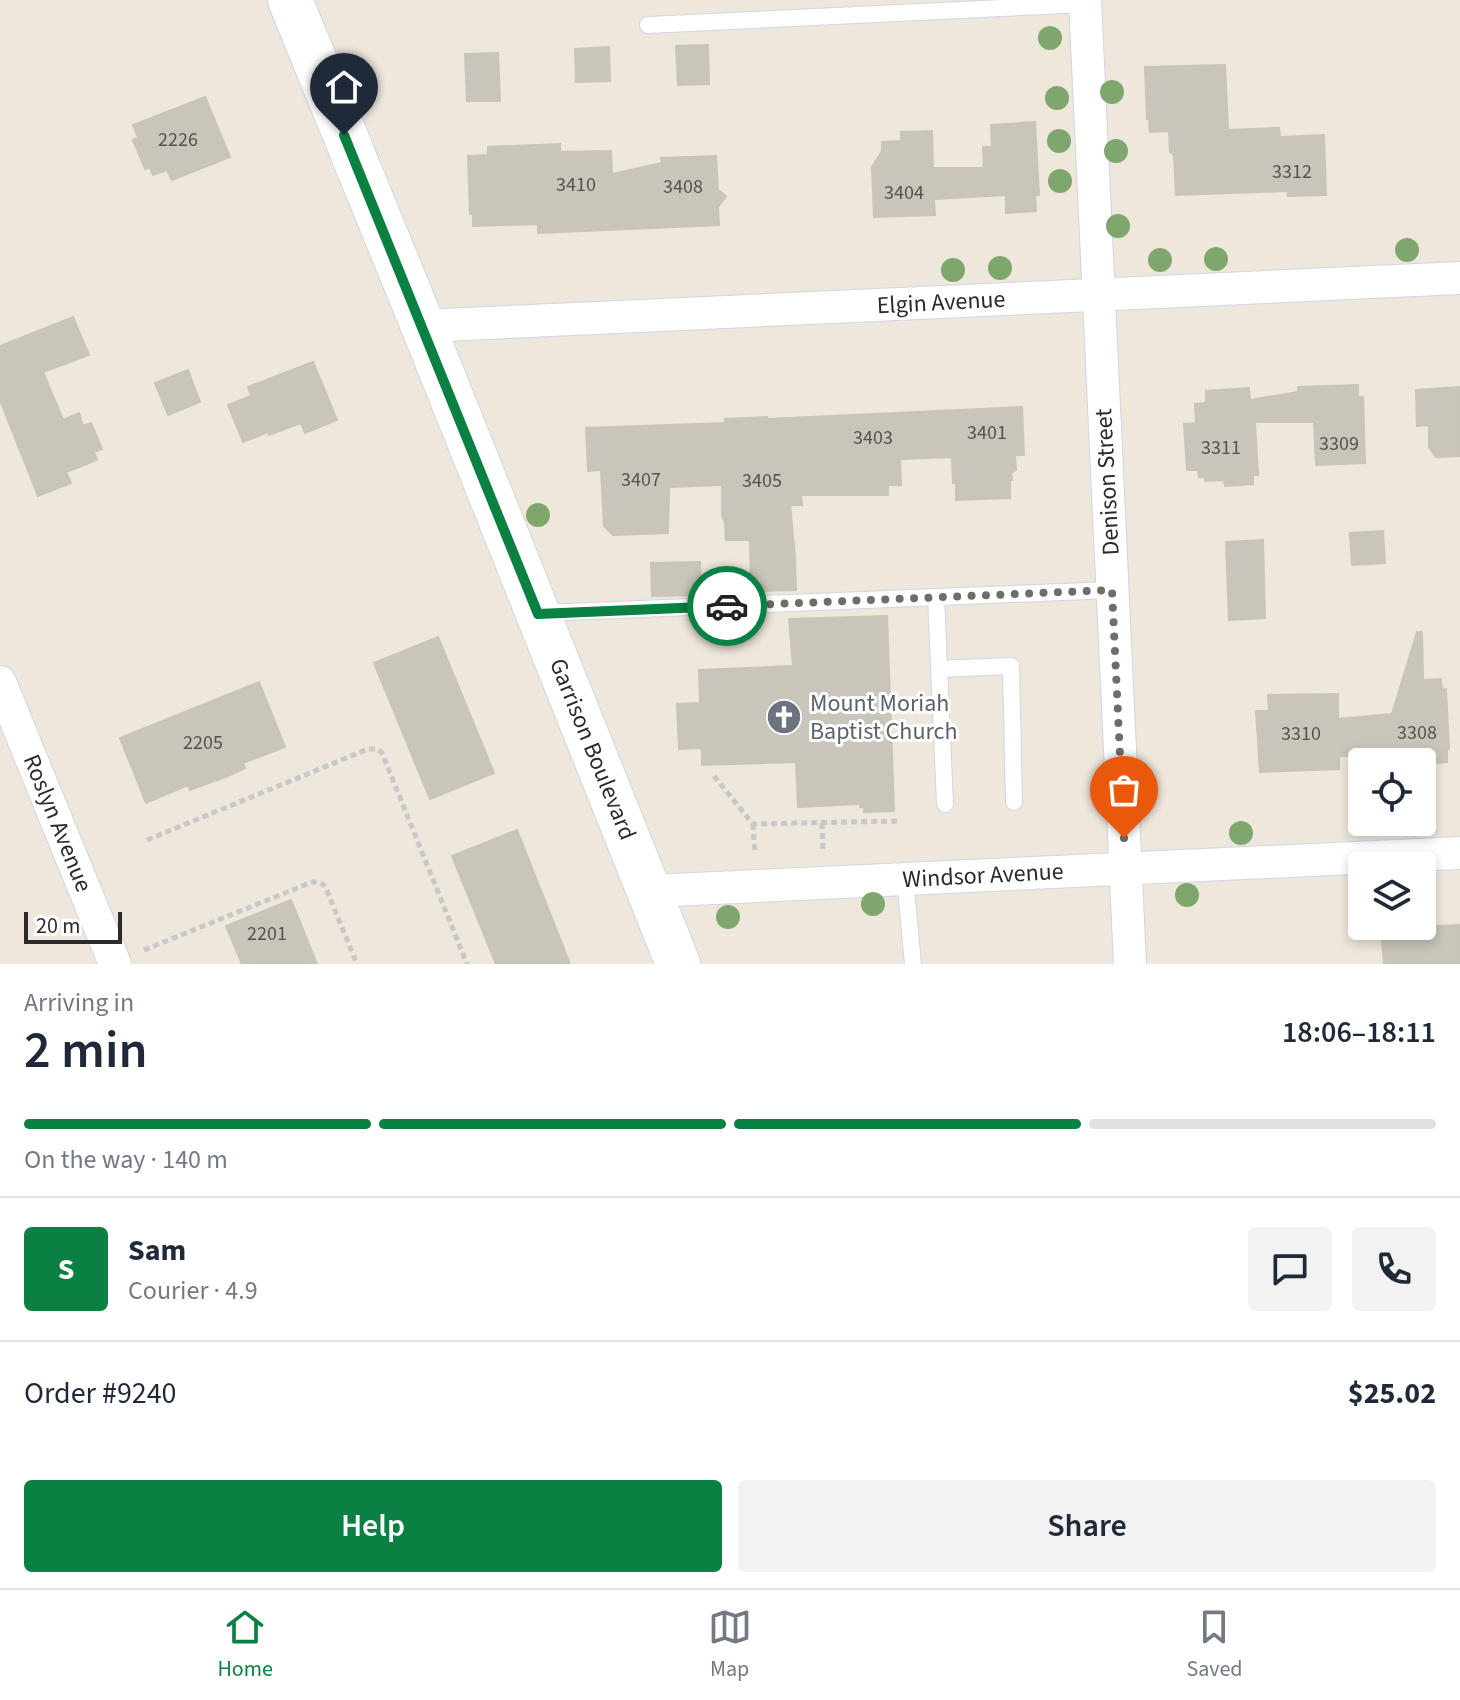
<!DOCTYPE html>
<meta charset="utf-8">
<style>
:root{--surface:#fff;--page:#f2f2f3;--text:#1f2937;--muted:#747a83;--line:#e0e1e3;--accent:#0b8043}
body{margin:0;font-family:"Source Sans 3",sans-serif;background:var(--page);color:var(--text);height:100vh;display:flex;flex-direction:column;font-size:30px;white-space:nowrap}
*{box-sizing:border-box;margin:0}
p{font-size:26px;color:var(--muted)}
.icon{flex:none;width:44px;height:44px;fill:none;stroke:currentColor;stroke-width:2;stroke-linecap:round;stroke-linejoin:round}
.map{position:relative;height:964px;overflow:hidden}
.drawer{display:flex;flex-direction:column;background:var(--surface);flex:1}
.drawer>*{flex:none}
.fabs{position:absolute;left:1348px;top:748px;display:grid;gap:16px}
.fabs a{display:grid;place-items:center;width:88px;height:88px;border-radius:8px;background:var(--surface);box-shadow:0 4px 12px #0003;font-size:40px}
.scale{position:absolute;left:24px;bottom:20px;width:98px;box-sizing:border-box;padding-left:8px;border:4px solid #2b2b2b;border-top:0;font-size:22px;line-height:28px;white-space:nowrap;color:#2b2b2b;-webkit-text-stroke:6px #fff;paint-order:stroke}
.pin{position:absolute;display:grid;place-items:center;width:68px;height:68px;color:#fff;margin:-82px -34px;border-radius:50% 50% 50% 0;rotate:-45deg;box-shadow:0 0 8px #0007}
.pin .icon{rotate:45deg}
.courier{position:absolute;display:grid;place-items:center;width:80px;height:80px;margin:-40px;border:6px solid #0b8043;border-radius:50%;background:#fff;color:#222;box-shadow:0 2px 10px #0007}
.overview em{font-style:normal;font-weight:600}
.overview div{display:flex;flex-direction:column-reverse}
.overview{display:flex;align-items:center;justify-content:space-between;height:136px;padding:0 24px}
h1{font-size:52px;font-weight:600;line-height:60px}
.bar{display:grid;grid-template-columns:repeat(4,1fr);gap:12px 8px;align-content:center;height:96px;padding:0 24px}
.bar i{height:10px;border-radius:6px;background:var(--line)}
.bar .active{background:var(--accent)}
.bar p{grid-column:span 4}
.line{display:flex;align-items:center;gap:20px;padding:0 24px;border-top:2px solid var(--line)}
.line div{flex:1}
.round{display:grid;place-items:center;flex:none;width:84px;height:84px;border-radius:8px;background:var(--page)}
.button{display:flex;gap:16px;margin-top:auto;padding:16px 24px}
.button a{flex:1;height:92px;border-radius:8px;background:var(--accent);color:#fff;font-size:32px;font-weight:600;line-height:92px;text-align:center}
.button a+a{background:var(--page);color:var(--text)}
.tab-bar{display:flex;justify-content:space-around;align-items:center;height:112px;border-top:2px solid var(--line);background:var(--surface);font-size:22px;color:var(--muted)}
.tab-bar a{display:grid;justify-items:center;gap:4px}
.tab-bar .active{color:var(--accent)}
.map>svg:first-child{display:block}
.building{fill:#c9c5bb;stroke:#cac4b5;stroke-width:2}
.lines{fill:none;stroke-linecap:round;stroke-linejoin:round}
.service-casing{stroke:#d1d4e5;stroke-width:18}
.minor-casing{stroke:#d1d4e5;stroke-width:34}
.secondary-casing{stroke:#d1d4e5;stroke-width:46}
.path{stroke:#c8c8c8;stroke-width:5;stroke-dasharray:6 4;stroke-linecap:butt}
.service{stroke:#fff;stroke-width:16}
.minor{stroke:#fff;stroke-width:32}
.secondary{stroke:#fff;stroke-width:44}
.tree{fill:#7ea66d}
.done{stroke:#6f6d69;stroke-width:8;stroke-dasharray:0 14.4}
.route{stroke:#0b8043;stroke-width:10}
.labels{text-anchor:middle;stroke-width:6;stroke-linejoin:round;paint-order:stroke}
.number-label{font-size:20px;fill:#52524f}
.street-label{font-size:24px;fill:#2b2b2b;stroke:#fff}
.worship-label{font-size:24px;fill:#5b616d;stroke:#fff;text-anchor:start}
</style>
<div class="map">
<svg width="1460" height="964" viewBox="0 0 1460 964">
<rect width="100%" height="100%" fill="#eee7dc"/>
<path class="building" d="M 708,45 L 709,84 L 678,85 L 676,46 Z
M 609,47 L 610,81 L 576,82 L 575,49 Z
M 498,53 L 500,101 L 467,101 L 465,54 Z
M 1225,65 L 1228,130 L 1279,128 L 1280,137 L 1324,135 L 1326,195 L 1288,196 L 1288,191 L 1176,195 L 1174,155 L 1170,152 L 1169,131 L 1150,132 L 1149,119 L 1147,119 L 1145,67 Z
M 205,97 L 230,157 L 172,180 L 167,170 L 153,175 L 150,167 L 145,169 L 133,140 L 138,138 L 133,125 Z
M 1035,122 L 1039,195 L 1035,195 L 1036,211 L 1006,213 L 1006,195 L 934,199 L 935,215 L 874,217 L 872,167 L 882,151 L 882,142 L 901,141 L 901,132 L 932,131 L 933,168 L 984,168 L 983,147 L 992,147 L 991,125 Z
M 560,144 L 560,152 L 611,151 L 612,174 L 662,163 L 661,158 L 716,156 L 718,190 L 726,196 L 718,207 L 719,225 L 538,233 L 538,224 L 473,226 L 473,214 L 470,214 L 468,156 L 488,155 L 488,147 Z
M 73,317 L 89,355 L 43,372 L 63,420 L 79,413 L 83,426 L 91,423 L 102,449 L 94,452 L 97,460 L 66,472 L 71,483 L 38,496 L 0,400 L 0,346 Z
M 313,362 L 337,420 L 305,433 L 301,423 L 269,435 L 268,432 L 243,442 L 228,405 L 251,396 L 248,387 Z
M 188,370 L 200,402 L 168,415 L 155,383 Z
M 1358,385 L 1358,397 L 1363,397 L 1365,463 L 1316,465 L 1314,422 L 1255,422 L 1258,475 L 1253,475 L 1253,484 L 1225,486 L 1224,480 L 1205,481 L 1205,477 L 1199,477 L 1198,470 L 1187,470 L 1184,424 L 1196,423 L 1195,404 L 1206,403 L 1206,391 L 1249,388 L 1250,400 L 1298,392 L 1298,387 Z
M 1460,387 L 1460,456 L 1436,457 L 1429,447 L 1429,425 L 1417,426 L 1416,390 Z
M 1022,407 L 1024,455 L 1015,455 L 1016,470 L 1011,473 L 1012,480 L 1010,480 L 1010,498 L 956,500 L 956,483 L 953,483 L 952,457 L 900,459 L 901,485 L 888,485 L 888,495 L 801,495 L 802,505 L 790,505 L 795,556 L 796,590 L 751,591 L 750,540 L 726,540 L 725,522 L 722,516 L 722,485 L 669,487 L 668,533 L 613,535 L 604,526 L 601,470 L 588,471 L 586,428 L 725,423 L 725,419 L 767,417 L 768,419 Z
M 1383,531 L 1385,563 L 1352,565 L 1350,533 Z
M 1263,540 L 1265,618 L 1229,620 L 1226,542 Z
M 700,562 L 701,595 L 652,596 L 651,563 Z
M 887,616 L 894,811 L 864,812 L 864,807 L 860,807 L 860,804 L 798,807 L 796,762 L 702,765 L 702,748 L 679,749 L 677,704 L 700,703 L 699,670 L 793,666 L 789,619 Z
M 1417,632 L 1422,632 L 1423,680 L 1441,679 L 1442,690 L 1446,689 L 1449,749 L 1447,749 L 1447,762 L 1422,764 L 1422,762 L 1388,762 L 1388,756 L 1339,756 L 1339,769 L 1260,772 L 1256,711 L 1269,711 L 1268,695 L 1338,694 L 1338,719 L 1392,714 Z
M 438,637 L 494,773 L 430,799 L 374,663 Z
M 259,682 L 285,747 L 243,763 L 245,768 L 228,776 L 190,790 L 188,785 L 146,803 L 120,738 Z
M 517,830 L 570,964 L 496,964 L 452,856 Z
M 291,900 L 317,964 L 242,964 L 226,926 Z
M 1460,925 L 1460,964 L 1384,964 L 1381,929 Z"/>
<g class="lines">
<g class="service-casing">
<path id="service" d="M 648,25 L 1086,4
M 936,597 L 945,804
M 542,613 L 1112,590
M 939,669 L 1011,666 L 1014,802
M 905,879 L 913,964"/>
</g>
<g class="minor-casing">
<path id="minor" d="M 1085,0 L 1130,964
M 423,326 L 1460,278
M 0,682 L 115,964
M 650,891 L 1460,853"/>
</g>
<g class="secondary-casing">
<path id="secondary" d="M 290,0 L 423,326 L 678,964"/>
</g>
<path class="path" d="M 714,776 L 753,824 L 900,821
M 822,823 L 823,851
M 753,824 L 755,854
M 147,840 L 368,749 L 377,749 L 382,753 L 467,964
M 144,950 L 312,882 L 319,882 L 325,886 L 357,964"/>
<use href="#service" class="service"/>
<use href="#minor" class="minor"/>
<use href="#secondary" class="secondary"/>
</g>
<g class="tree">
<circle cx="1050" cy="38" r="12"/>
<circle cx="1112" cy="92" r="12"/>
<circle cx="1057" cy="98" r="12"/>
<circle cx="1059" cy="141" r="12"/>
<circle cx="1116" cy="151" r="12"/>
<circle cx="1060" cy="181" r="12"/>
<circle cx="1118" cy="226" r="12"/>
<circle cx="1407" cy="250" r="12"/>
<circle cx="1216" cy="259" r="12"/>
<circle cx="1160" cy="260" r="12"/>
<circle cx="1000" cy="268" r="12"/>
<circle cx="953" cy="270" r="12"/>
<circle cx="538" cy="515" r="12"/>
<circle cx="1241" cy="833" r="12"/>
<circle cx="1187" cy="895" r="12"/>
<circle cx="873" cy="904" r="12"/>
<circle cx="728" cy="917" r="12"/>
</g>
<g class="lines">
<path class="done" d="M 727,606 L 1112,590 L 1124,838"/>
<path class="route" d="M 344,135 L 538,614 L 727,606"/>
</g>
<defs>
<g id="church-disc" transform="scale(1.8)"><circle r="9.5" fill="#6b7280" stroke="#fff"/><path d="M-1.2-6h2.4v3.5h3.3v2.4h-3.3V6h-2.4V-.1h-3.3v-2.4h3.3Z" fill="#fff"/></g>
</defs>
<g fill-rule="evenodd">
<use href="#church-disc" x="784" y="717"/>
</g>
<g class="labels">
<g class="number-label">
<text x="178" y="146">2226</text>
<text x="1292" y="178">3312</text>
<text x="576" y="191">3410</text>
<text x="683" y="193">3408</text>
<text x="904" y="199">3404</text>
<text x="987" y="439">3401</text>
<text x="873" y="444">3403</text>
<text x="1339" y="450">3309</text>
<text x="1221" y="454">3311</text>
<text x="641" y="486">3407</text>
<text x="762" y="487">3405</text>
<text x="1417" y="739">3308</text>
<text x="1301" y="740">3310</text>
<text x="203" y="749">2205</text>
<text x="267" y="940">2201</text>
</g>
<g class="street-label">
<text transform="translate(941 302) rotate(-3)" y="8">Elgin Avenue</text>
<text transform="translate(1107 482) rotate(-93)" y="8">Denison Street</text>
<text transform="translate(593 749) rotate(68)" y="8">Garrison Boulevard</text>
<text transform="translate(58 823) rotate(68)" y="8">Roslyn Avenue</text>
<text transform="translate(983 875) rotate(-3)" y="8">Windsor Avenue</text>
</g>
<g class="worship-label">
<text x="810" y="711">Mount Moriah<tspan x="810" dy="28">Baptist Church</tspan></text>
</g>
</g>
</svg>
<div class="fabs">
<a><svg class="icon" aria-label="locate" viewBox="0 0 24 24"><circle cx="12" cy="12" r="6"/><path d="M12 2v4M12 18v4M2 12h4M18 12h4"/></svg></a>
<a><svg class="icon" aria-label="layers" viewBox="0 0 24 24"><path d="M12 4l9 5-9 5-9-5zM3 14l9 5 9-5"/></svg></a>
</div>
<div class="scale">20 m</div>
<div class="pin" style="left:1124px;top:838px;background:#ea580c"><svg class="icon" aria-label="bag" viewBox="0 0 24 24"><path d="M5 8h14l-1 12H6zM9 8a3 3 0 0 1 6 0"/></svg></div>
<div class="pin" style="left:344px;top:135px;background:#1f2937"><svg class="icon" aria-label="home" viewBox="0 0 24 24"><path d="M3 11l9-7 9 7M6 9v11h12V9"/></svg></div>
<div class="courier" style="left:727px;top:606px"><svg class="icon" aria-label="car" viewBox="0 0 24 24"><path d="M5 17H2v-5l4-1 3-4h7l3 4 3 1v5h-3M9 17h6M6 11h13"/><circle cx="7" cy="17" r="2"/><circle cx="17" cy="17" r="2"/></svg></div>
</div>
<section class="drawer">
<div class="overview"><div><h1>2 min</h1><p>Arriving in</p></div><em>18:06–18:11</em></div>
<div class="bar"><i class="active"></i><i class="active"></i><i class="active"></i><i></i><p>On the way · 140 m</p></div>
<div class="line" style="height:144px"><b class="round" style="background:var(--accent);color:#fff">S</b><div><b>Sam</b><p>Courier · 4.9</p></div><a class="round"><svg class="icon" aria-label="chat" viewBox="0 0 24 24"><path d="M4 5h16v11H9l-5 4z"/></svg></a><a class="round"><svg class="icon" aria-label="phone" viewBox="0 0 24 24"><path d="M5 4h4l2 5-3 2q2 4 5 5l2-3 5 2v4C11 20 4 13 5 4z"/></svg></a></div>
<div class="line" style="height:104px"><div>Order #9240</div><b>$25.02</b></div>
<div class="button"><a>Help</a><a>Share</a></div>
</section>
<nav class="tab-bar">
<a class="active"><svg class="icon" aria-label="home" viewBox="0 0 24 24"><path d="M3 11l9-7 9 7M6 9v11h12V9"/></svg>Home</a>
<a><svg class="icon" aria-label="map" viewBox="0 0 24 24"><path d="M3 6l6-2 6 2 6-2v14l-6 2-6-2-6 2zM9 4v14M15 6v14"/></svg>Map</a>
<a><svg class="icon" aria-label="saved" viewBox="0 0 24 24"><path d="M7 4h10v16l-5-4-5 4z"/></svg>Saved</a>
</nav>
